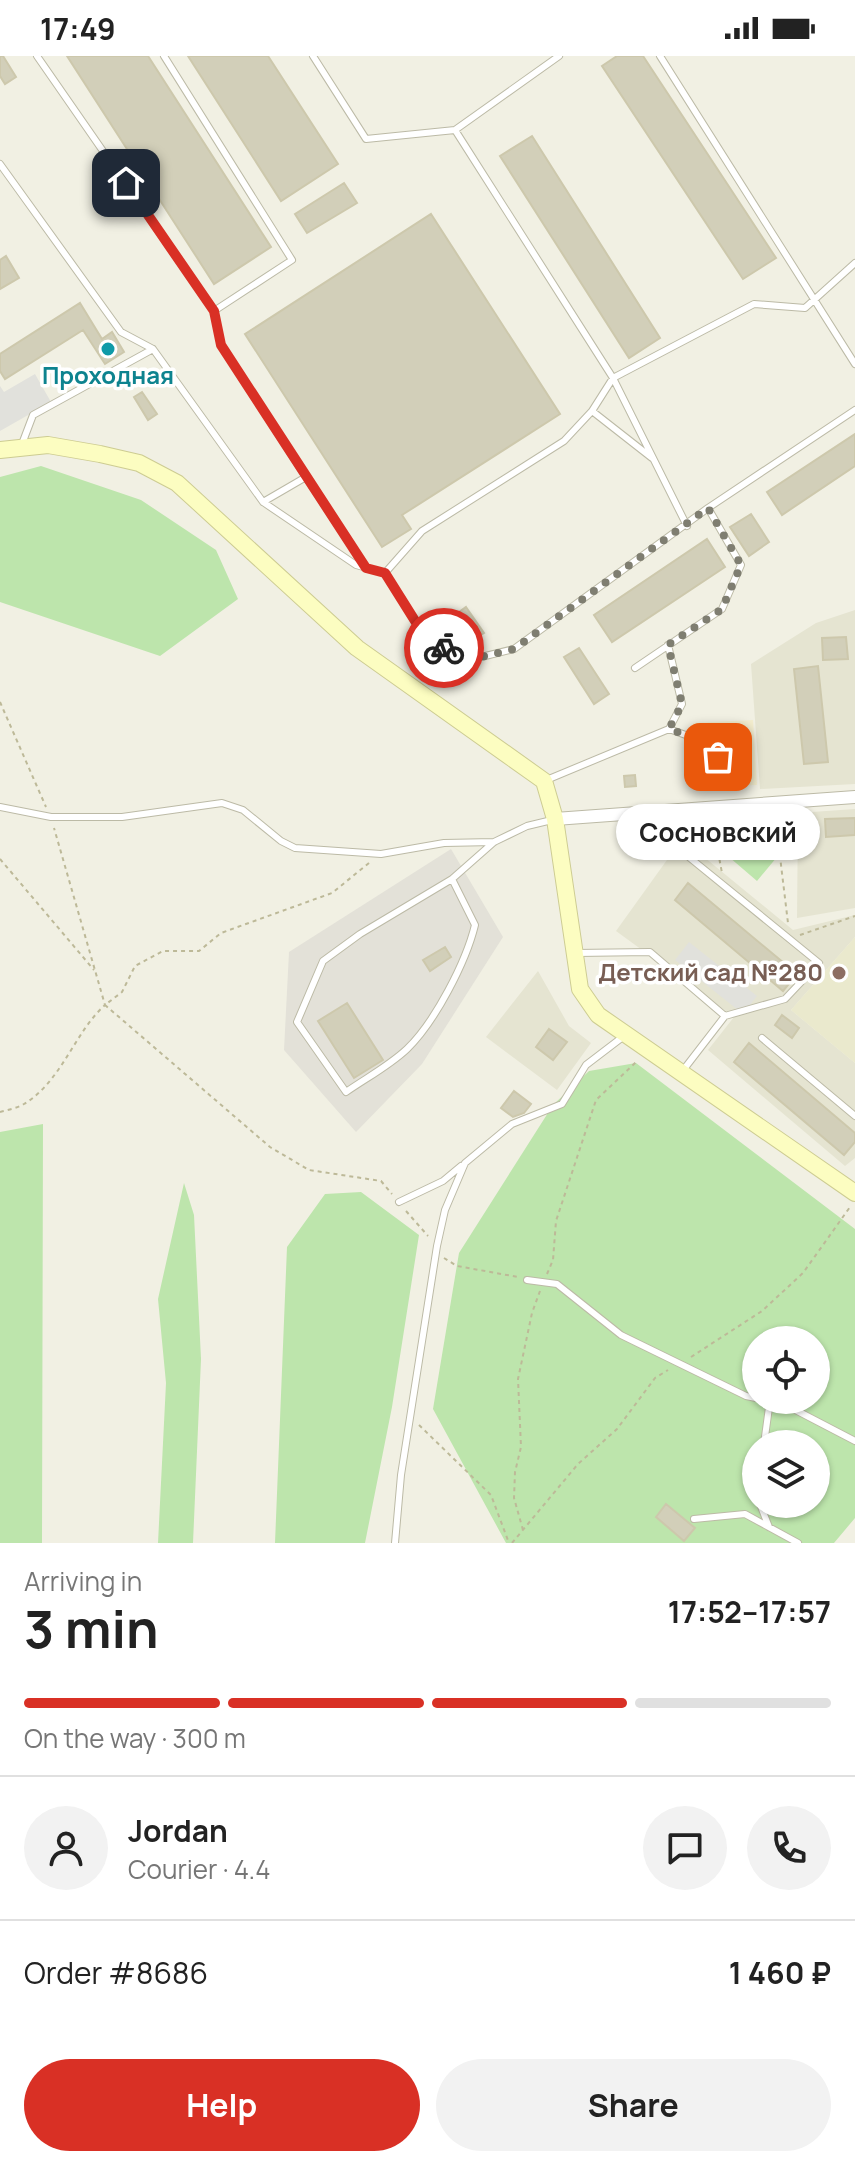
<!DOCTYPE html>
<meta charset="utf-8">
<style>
:root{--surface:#fff;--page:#f2f2f2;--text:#222;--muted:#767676;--line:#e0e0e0;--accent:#d93025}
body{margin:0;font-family:Manrope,sans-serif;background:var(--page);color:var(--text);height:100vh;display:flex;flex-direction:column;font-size:30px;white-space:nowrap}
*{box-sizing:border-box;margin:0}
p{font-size:26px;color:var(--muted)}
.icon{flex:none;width:44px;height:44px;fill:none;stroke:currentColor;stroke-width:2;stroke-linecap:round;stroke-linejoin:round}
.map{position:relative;height:1487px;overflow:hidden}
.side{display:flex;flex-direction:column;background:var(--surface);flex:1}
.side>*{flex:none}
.tools{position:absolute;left:742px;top:1270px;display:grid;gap:16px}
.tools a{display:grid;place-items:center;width:88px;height:88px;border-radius:50%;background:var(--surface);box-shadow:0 2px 6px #0004;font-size:40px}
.pin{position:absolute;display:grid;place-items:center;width:68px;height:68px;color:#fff;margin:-34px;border-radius:16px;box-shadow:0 4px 12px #0006}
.courier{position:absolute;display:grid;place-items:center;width:80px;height:80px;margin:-40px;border:6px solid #d93025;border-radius:50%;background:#fff;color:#222;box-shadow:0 2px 10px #0007}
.bubble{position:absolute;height:56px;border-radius:28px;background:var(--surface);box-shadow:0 2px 6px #0004;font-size:26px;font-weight:700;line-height:56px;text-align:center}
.head em{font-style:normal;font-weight:700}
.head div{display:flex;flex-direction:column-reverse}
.head{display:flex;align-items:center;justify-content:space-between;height:136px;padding:0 24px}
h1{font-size:52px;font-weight:700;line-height:60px}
.bar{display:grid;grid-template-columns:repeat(4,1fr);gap:12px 8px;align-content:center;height:96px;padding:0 24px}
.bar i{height:10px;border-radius:6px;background:var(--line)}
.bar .active{background:var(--accent)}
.bar p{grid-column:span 4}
.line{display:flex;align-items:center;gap:20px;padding:0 24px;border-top:2px solid var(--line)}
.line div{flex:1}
.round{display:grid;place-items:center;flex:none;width:84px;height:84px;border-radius:42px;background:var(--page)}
.button{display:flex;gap:16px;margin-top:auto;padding:16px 24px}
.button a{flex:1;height:92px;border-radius:48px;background:var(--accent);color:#fff;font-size:32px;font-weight:700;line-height:92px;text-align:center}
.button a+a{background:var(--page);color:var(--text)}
.status{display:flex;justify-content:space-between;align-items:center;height:56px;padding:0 40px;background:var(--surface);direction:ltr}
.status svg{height:22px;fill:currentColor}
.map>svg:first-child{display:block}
.residential{fill:#e5e4d1}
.commercial{fill:#f3edce}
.industrial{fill:#e3e1d8}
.education{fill:#eae9cd}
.green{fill:#bde5ac;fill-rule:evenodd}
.parking{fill:#e1e1dc}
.building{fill:#d2cfb9;stroke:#cdc8ac;stroke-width:2}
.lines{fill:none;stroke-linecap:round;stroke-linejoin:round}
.lane-casing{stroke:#bcbaa6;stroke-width:8}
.street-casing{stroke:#bcbaa6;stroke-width:14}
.secondary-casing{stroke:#cdcc92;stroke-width:18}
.path{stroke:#bdb998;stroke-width:2;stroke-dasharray:4 4;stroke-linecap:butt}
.lane{stroke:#fff;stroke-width:6}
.street{stroke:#fff;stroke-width:12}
.secondary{stroke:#fcfdc1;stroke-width:16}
.done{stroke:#7f7e71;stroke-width:8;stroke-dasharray:0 14.4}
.route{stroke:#d93025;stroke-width:10}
.culture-dot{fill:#0f9aa8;stroke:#fff;stroke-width:3}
.education-dot{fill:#8d6e63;stroke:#fff;stroke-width:3}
.labels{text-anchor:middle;stroke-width:7;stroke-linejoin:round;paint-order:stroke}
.culture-label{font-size:24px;font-weight:bold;fill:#0d838f;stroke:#fff}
.education-label{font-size:24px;font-weight:bold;fill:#785e54;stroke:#fff;text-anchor:end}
</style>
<div class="status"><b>17:49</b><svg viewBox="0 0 49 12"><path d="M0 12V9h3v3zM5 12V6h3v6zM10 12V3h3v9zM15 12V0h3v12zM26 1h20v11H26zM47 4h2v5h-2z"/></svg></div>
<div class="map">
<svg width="855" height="1487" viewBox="0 0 855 1487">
<rect width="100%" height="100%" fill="#f1f0e3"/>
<path class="residential" d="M 855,554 L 855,728 L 760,733 L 751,608 L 816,567 Z
M 855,753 L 855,852 L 797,862 L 798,757 Z
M 682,783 L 793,874 L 855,859 L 855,881 L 791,954 L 855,1007 L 855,1102 L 845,1110 L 708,994 L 734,961 L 616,875 Z
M 538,915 L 569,970 L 591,987 L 557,1034 L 486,981 Z"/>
<path class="commercial" d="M 753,664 L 757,729 L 697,731 L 693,667 Z"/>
<path class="industrial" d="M 451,793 L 503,881 L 422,1008 L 356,1076 L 284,994 L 289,896 Z"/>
<path class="education" d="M 855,881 L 855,1007 L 791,954 Z"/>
<path class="green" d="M 41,410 L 141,444 L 216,494 L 238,543 L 160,600 L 0,546 L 0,421 Z
M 741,772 L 777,801 L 757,825 L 722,795 Z
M 636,1007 L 855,1173 L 855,1462 L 834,1487 L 506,1487 L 433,1353 L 459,1197 L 553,1049 L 589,1015 ZM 756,1284 L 816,1284 L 816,1344 L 756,1344 ZM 756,1388 L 816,1388 L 816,1448 L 756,1448 Z
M 43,1068 L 42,1487 L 0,1487 L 0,1076 Z
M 184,1127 L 194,1159 L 201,1303 L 193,1487 L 158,1487 L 166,1327 L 158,1243 Z
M 361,1136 L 419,1179 L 392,1351 L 365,1487 L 275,1487 L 287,1191 L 325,1138 Z"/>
<path class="parking" d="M 35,318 L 51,346 L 0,375 L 0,330 L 4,336 Z
M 689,886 L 757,940 L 743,958 L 675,904 Z"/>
<path class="building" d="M 0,0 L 3,0 L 16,21 L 5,28 L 0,20 Z
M 67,0 L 148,0 L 271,191 L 214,228 Z
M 188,0 L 268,0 L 338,108 L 281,145 Z
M 617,0 L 643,0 L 776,202 L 743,223 L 602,10 Z
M 532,80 L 660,282 L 629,302 L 500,100 Z
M 344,127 L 357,147 L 307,177 L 295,158 Z
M 431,158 L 560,358 L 402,459 L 411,473 L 382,491 L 245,278 Z
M 6,200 L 19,222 L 0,233 L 0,204 Z
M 80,247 L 102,283 L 112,276 L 124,296 L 105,308 L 83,274 L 5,323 L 0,315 L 0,298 Z
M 142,336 L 157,358 L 148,364 L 134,341 Z
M 855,378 L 855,410 L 782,459 L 767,436 Z
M 751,458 L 769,486 L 749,500 L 730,471 Z
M 707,483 L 725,511 L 612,586 L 594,559 Z
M 466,551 L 484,577 L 472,584 L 455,559 Z
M 846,581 L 848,603 L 823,604 L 822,582 Z
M 579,592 L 609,638 L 594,648 L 564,601 Z
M 818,610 L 828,706 L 804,708 L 794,613 Z
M 748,696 L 749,725 L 710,727 L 709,714 L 729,713 L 728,697 Z
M 635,719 L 636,730 L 625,731 L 624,720 Z
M 855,762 L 855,779 L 826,781 L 825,763 Z
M 688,827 L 797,918 L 783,935 L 675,844 Z
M 445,891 L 451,901 L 430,915 L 423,904 Z
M 347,947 L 383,1004 L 354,1022 L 318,965 Z
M 782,959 L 799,972 L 792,982 L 775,969 Z
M 549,973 L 567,986 L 553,1004 L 536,991 Z
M 749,987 L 855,1077 L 855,1086 L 844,1099 L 734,1006 Z
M 514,1035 L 531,1048 L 524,1057 L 513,1061 L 501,1052 Z
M 666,1448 L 695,1472 L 684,1485 L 656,1461 Z"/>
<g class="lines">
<g class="lane-casing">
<path id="lane" d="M 37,0 L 214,255 L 221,289 L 306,421 L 263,446
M 164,0 L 292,204 L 214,255
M 313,0 L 366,83 L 455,74 L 613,322 L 687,470
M 660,0 L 855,308
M 455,74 L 559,0
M 0,108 L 121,276 L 153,293 L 263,446 L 356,509 L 385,517 L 427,584 L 469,604 L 514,593 L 708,452 L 855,354
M 592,355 L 652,402
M 22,388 L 33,359 L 153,293
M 306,421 L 366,512
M 385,517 L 422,475 L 564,385 L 592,355 L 613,322 L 754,248 L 805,252 L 855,207
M 635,612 L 722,553 L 741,509 L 708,452
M 669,673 L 694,682 L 716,685 L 718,701
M 544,725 L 669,673 L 682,648 L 668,589
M 0,751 L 51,761 L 122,761 L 222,747 L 243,754 L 281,785 L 295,792 L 381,798 L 444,787 L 494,786
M 672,754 L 690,802 L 819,907 L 785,943 L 725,960
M 452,823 L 475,869 C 466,906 435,966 407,993 C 389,1010 366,1022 346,1036 L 297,966 L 323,905 L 360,878 L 452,823 L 494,786 L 527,770 L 552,764
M 576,897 L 650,896 L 725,960 L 681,1017
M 762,982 L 855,1060
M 399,1146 L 443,1125 L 461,1110
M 527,1224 L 557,1228 L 621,1279 L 746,1340 L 756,1342
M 767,1344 L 782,1347 L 855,1385
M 764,1388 L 770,1344
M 760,1448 L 769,1471
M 694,1463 L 745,1458 L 798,1487
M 395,1487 L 401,1419 L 437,1190 L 445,1154 L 465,1107 L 512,1068 L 562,1048 L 586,1009 L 624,980"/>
</g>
<g class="street-casing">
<path id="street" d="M 555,763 L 855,741"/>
</g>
<g class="secondary-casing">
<path id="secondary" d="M 0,394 L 48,389 L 100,398 L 139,407 L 177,427 L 357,592 L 544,725 L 555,763 L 580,933 L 598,959 L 855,1137"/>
</g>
<path class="path" d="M 0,646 L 46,751
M 775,759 L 788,867
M 712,764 L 722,817
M 0,803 L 94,914
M 369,807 L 332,837 L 221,877 L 199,895 L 163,895 L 135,910 L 122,936 L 105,949 L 270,1091 L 309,1114 L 381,1125 L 392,1138
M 800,879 L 855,860
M 0,1056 C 7,1054 18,1052 24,1048 C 62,1025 74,977 105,949 L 54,772
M 406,1155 L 428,1180
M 444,1202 L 457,1210 L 518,1221
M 547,1218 L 553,1204 L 556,1165 L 596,1044 L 636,1006
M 691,1301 L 762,1255 L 803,1217 L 850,1151
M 419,1369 L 491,1439 L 509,1487
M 523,1474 L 514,1442 L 515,1416 L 521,1391 L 518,1323 L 532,1257 L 540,1235
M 512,1487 L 578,1408 L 617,1373 L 655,1322 L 668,1314"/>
<use href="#lane" class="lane"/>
<use href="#street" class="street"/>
<use href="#secondary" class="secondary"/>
</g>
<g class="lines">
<path class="done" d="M 444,592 L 469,604 L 514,593 L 708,452 L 741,509 L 722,553 L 668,589 L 682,648 L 669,673 L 694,682 L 716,685 L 718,701"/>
<path class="route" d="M 126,127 L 214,255 L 221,289 L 366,512 L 385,517 L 427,584 L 444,592"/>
</g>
<circle class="culture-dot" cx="108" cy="293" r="8"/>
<circle class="education-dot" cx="839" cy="917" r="8"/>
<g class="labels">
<g class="culture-label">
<text x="108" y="328">Проходная</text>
</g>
<g class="education-label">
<text x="823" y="925">Детский сад №280</text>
</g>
</g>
</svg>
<div class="tools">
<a><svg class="icon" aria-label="locate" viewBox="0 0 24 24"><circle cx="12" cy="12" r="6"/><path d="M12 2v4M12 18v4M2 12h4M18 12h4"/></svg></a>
<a><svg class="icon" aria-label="layers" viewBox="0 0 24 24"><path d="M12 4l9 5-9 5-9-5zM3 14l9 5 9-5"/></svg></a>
</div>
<div class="pin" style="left:718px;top:701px;background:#ea580c"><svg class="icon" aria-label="bag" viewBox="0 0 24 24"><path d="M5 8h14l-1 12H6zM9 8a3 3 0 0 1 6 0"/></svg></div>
<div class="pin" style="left:126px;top:127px;background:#1f2937"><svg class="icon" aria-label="home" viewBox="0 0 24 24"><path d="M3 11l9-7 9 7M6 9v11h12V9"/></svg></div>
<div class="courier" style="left:444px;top:592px"><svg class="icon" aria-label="bike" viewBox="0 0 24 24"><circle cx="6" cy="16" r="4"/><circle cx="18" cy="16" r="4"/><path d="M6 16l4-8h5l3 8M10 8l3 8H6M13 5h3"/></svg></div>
<div class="bubble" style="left:616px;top:748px;width:204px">Сосновский</div>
</div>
<section class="side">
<div class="head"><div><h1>3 min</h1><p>Arriving in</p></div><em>17:52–17:57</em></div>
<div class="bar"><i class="active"></i><i class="active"></i><i class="active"></i><i></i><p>On the way · 300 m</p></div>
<div class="line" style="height:144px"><a class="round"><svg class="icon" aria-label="person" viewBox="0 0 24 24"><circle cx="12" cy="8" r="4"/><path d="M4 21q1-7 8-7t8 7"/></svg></a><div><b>Jordan</b><p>Courier · 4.4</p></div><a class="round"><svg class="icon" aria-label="chat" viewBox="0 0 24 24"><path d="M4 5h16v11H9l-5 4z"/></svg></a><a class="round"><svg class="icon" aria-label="phone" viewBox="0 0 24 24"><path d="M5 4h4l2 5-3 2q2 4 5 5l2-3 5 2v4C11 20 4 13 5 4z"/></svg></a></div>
<div class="line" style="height:104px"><div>Order #8686</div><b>1 460 ₽</b></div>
<div class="button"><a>Help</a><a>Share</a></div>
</section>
